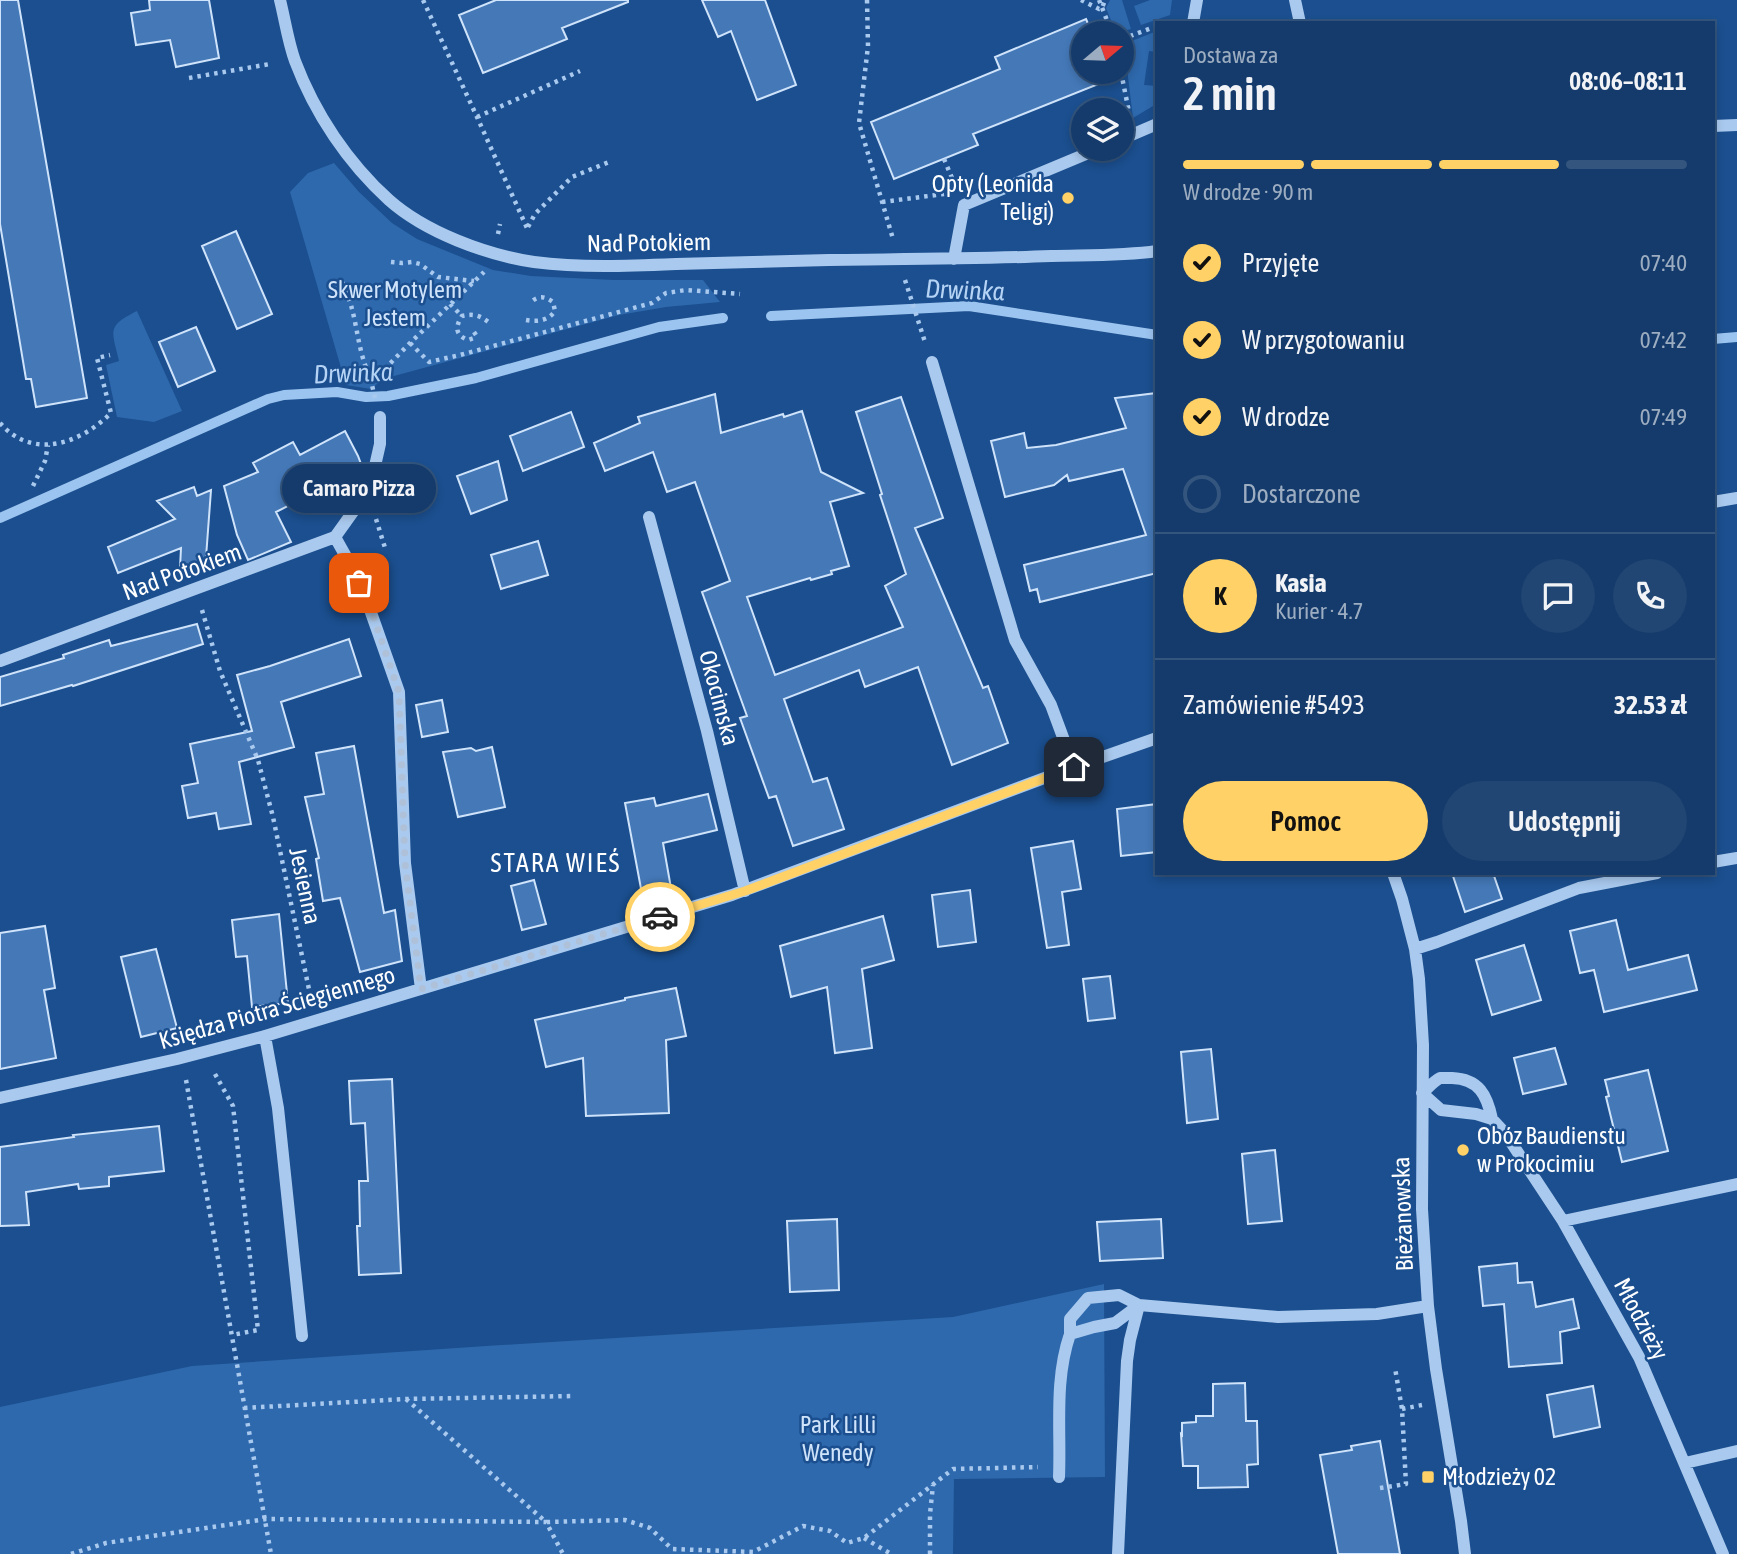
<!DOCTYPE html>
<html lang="pl">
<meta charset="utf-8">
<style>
:root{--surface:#143b6b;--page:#214673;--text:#f1f3f6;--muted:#9dadc1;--line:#33557e;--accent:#ffd166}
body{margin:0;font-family:"Asap Condensed",sans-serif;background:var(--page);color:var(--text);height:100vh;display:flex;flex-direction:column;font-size:26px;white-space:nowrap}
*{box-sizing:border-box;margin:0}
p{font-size:23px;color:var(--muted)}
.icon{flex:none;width:38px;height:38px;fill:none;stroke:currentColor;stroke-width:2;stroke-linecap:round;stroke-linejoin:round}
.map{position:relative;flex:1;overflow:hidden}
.panel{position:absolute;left:1155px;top:21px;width:560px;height:854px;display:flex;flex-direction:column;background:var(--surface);border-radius:0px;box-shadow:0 4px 10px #0003,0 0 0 2px var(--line)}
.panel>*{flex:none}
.needle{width:46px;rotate:71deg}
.controls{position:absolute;left:1071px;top:21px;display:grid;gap:14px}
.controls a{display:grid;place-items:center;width:63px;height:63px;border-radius:50%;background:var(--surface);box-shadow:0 4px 10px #0003,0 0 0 2px var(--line);font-size:35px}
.pin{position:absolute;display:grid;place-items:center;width:60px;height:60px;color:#fff;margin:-30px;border-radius:14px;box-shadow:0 4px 10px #0006}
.courier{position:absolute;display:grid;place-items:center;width:70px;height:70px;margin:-35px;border:5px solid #ffd166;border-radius:50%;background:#fff;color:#222;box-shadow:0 2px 9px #0007}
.bubble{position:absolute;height:49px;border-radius:24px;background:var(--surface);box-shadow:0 4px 10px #0003,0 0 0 2px var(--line);font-size:23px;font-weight:600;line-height:49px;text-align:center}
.summary em{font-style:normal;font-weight:600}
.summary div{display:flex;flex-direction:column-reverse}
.summary{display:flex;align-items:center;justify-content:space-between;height:119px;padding:0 28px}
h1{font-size:46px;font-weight:600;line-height:52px}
.bar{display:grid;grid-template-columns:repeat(4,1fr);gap:10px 7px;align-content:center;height:84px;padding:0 28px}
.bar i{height:9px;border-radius:5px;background:var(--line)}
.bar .on{background:var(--accent)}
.bar p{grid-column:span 4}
.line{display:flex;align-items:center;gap:18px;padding:0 28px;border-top:2px solid var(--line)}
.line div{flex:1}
.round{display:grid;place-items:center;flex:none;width:74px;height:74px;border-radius:37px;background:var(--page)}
ol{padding:0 28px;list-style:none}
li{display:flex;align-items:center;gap:21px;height:77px}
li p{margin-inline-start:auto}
li .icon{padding:7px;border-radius:50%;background:var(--accent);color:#111;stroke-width:4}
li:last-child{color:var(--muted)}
li i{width:38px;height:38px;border:4px solid var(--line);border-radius:50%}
.button{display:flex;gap:14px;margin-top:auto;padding:14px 28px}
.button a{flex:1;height:80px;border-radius:42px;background:var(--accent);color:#111;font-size:28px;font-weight:600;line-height:80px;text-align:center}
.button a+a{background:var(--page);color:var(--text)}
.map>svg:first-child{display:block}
.green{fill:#2e69ad}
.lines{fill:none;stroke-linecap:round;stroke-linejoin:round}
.stream{stroke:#9cc4f0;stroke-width:10}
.building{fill:#4478b7;stroke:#cfe3fa;stroke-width:2}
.path{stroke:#a9c9ee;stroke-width:4.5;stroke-dasharray:3.5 5;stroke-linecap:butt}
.minor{stroke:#a9c9ee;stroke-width:12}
.done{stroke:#afc1d8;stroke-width:7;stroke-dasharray:0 12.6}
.route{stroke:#ffd166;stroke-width:9}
.poi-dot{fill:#ffd166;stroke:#1b4f8f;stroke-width:2.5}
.labels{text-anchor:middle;stroke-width:5;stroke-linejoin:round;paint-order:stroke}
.poi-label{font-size:24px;fill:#fff;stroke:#1b4f8f;text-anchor:start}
.street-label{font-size:24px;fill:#fff;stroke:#1b4f8f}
.park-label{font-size:24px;fill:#cfe3fa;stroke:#1b4f8f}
.water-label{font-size:26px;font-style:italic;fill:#b5d3f5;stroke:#1b4f8f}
.neighbourhood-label{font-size:26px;letter-spacing:2px;fill:#fff;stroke:#1b4f8f}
</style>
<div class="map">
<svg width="1737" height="1554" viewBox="0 0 1737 1554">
<rect width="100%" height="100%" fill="#1b4f8f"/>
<path class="green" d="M 1110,0 L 1122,0 L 1131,29 L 1116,33 L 1106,8 Z
M 1150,0 L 1172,0 L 1170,15 L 1141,25 L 1134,6 Z
M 1157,31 L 1157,52 L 1149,51 L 1144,85 L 1157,86 L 1153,106 L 1133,118 L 1124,44 Z
M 334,163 L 359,192 L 392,223 L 417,239 L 493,270 L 531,276 L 614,280 L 703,280 L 720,302 L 666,307 L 619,315 L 383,379 L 371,389 L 346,385 L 290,192 L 308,173 Z
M 137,311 L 182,411 L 154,422 L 117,417 L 106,365 L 119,361 C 112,331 106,326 137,311 Z
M 1104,1284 L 1105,1477 L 954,1479 L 953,1554 L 0,1554 L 0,1407 L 192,1366 L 486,1346 L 953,1317 Z"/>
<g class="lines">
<path class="stream" d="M 771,316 L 969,306 L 1157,335
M 1713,339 L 1737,337
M 0,518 L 268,399 L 284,395 L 337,392 L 366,397 L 388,396 L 476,378 L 659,327 L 723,318"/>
</g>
<path class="building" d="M 0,0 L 18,0 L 87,398 L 36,407 L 31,379 L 26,379 L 0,224 Z
M 149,0 L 209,0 L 219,58 L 176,67 L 170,40 L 136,45 L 131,13 L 150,10 Z
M 496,0 L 628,0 L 628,2 L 562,28 L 567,39 L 483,73 L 459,15 Z
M 702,0 L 765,0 L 796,85 L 757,100 L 731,31 L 718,37 Z
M 1086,19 L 1092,33 L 1083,33 L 1083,72 L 1108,72 L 1111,79 L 973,134 L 978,145 L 894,179 L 871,122 L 1000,69 L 995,57 Z
M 236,231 L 272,314 L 237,329 L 202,246 Z
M 196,327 L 215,371 L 178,387 L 159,342 Z
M 1157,393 L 1157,573 L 1040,602 L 1037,589 L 1030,591 L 1024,565 L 1146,535 L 1123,469 L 1069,481 L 1067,475 L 1054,485 L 1005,497 L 991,441 L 1024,433 L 1027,448 L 1056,445 L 1126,428 L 1115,398 Z
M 715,394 L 721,433 L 783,414 L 784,417 L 802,411 L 821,472 L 863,493 L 830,502 L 849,566 L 831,571 L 832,574 L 811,580 L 810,578 L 747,597 L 775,675 L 903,627 L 885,586 L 906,574 L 880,495 L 882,494 L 856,412 L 901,397 L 943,518 L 915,528 L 983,688 L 988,686 L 1008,743 L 952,765 L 918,667 L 865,687 L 859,670 L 784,699 L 813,782 L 827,778 L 844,829 L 793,846 L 776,796 L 769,798 L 740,718 L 747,716 L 702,592 L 730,581 L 695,482 L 667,492 L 653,452 L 605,471 L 594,443 L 640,423 L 638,417 Z
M 571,412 L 584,447 L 523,471 L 510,436 Z
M 345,431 L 358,456 L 364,472 L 341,483 L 339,480 L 276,512 L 291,542 L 248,560 L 237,535 L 224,486 L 258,472 L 253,463 L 293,442 L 300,455 Z
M 498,461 L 507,500 L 471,514 L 457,476 Z
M 194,487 L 197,496 L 211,490 L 205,571 L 180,568 L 181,548 L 118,573 L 108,547 L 175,519 L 157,501 Z
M 538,541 L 548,575 L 501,589 L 491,555 Z
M 197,624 L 203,644 L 73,686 L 72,685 L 0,706 L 0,677 L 64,658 L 63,655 L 109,640 L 111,646 Z
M 349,639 L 361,676 L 281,702 L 294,747 L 239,762 L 251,824 L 219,829 L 216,813 L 188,818 L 182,786 L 198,783 L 190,744 L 252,731 L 237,675 L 270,666 Z
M 442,700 L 448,732 L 422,737 L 416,705 Z
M 354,746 L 384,913 L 395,910 L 402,961 L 360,972 L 340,898 L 323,901 L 316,859 L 319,858 L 305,797 L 324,794 L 316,753 Z
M 492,747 L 505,807 L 458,817 L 443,752 L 471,748 L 476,751 Z
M 708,794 L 717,830 L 663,843 L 671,888 L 642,894 L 625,803 L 654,798 L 656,806 Z
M 1157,804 L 1157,852 L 1121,856 L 1117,809 Z
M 1073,841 L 1081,889 L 1062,892 L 1069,945 L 1047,948 L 1031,848 Z
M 1452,873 L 1493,873 L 1502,899 L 1465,912 Z
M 534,880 L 546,924 L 522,930 L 511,886 Z
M 970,890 L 976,942 L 938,947 L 932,895 Z
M 279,914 L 288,1003 L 252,1007 L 247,956 L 236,957 L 232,920 Z
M 883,916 L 894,960 L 862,969 L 872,1048 L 835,1053 L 827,987 L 791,997 L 780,946 Z
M 1616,920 L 1628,970 L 1688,955 L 1697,990 L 1604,1012 L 1594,970 L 1580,973 L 1570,931 Z
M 45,926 L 55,988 L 44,990 L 56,1058 L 0,1069 L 0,933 Z
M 1524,945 L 1541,1000 L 1492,1015 L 1476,960 Z
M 156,949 L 177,1028 L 141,1037 L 121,957 Z
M 1110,976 L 1115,1018 L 1088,1021 L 1083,979 Z
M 676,988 L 686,1036 L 666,1040 L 669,1113 L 586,1116 L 583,1058 L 546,1067 L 535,1020 L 625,1000 L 625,998 Z
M 1555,1048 L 1566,1084 L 1523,1094 L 1514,1058 Z
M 1211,1049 L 1218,1119 L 1187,1123 L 1181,1052 Z
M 1648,1070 L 1668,1151 L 1622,1162 L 1606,1097 L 1609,1096 L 1605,1080 Z
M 392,1079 L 401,1273 L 359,1275 L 357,1226 L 360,1226 L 359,1181 L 368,1181 L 365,1123 L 351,1124 L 349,1081 Z
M 159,1126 L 164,1171 L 109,1177 L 109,1186 L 79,1189 L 78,1184 L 26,1192 L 29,1225 L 0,1226 L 0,1147 L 74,1137 L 73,1135 Z
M 1275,1150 L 1282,1221 L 1248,1224 L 1242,1154 Z
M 837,1219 L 839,1290 L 790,1292 L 787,1221 Z
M 1161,1219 L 1163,1258 L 1100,1261 L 1097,1222 Z
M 1517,1263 L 1518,1283 L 1532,1282 L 1536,1307 L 1573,1299 L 1579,1328 L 1560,1332 L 1562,1363 L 1509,1367 L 1504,1304 L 1483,1306 L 1479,1267 Z
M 1245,1383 L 1246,1421 L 1257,1421 L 1258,1464 L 1247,1465 L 1248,1487 L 1198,1488 L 1198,1466 L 1183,1466 L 1181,1434 L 1182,1435 L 1182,1423 L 1196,1422 L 1196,1416 L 1213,1416 L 1213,1384 Z
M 1593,1386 L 1600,1427 L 1554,1437 L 1547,1395 Z
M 1380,1441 L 1400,1554 L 1338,1554 L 1320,1455 L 1352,1450 L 1351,1446 Z"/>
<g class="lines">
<path class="path" d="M 423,0 L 477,117 L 527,228
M 867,0 L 868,46 L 859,123 L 893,239
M 1081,0 L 1099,9 L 1102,8 L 1105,0
M 1099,0 L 1112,33
M 1122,39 L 1157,26
M 1121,72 L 1129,112
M 189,78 L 270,64
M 477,117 L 580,71
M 944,159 L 955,185
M 882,202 L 944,194
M 528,227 L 535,214 L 572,177 L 609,162
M 498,234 L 500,224
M 391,262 L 402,263 L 412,262 L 420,264 L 438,277 L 474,281
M 905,280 L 925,342
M 342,282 C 345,291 350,300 352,309 C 358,331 360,362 373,381
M 450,304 L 462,316
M 526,320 C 537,322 548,321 555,311 L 553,302 C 545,296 538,295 530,303
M 474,332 L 476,335 L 474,338 L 468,340 C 455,335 455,327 462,316 C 475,313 481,316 491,324
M 410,343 L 429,362 L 460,355 L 652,303 L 666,293 L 686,290 L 740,294
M 375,398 L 372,385 L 373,381 L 410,343 L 484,272
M 0,423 C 33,461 81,443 111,413 L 97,358 L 110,355
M 33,486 L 45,461 L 48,445
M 376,519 L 386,551
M 202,610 L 220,671 L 258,760 L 273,817 L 311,999
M 215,1074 L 233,1106 L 258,1330 L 232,1335
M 186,1080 L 271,1554
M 406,1399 L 546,1522 L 625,1520 L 650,1528 L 672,1549 L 753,1552 L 803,1526 L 830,1531 L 847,1543 L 864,1538 L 953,1469 L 1038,1467
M 244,1408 L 406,1399 L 574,1396
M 1402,1409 L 1422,1405
M 1380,1488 L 1406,1484 L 1402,1409 L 1395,1368
M 864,1538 L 891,1554
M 71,1554 L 106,1543 L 266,1519 L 546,1522 L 563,1554
M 930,1554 L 930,1514 L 933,1485"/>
<path class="minor" d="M 280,0 C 285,20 288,42 295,61 C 315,114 348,163 389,200 C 425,232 486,255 534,262 C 580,268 629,266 676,264 C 727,263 778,261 829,260 C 903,259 977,259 1051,256 C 1086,255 1122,256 1157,251
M 1295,0 L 1300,23
M 1193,23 L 1197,0
M 1713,126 L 1737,125
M 1122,139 L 1157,124
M 954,259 L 964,205 L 1098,149
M 932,362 L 1015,640 L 1051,705 L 1074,767
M 1713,502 L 1737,498
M 649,517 L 707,731 L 745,891
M 335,537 L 370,488 L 380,444 L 380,417
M 0,661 L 335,537 L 349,562 L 368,604 L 399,692 L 405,863 L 421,989
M 1713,862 L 1737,858
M 1393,873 L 1402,899 L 1415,949 L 1419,979 L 1423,1045 L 1422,1209 L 1428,1306 L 1436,1369 L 1461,1521 L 1465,1554
M 1415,949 L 1437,942 L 1579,888 L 1657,873
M 265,1036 L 278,1108 L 302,1336
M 0,1098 L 177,1059 L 265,1036 L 732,895 L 1074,767 L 1157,738
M 1492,1119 C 1487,1095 1479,1079 1452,1078 C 1451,1078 1441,1078 1440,1078 C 1434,1081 1427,1089 1422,1093 L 1441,1110 L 1476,1114 L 1492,1119 L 1505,1133 L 1563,1221 L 1639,1357 L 1723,1554
M 1563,1221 L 1737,1184
M 1685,1463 L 1737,1451
M 1059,1477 C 1061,1429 1054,1381 1070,1334 L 1094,1327 L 1115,1323 L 1139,1305 L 1119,1295 L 1088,1298 L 1070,1319 L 1070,1334
M 1118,1554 L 1127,1361 L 1130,1340 L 1139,1305 L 1278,1317 L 1377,1314 L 1428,1306"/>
</g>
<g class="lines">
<path class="done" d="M 359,583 L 369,604 L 399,692 L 405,863 L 421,989 L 660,917"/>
<path class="route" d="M 660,917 L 745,891 L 1074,767"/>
</g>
<g class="poi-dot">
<circle cx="1068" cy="198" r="7"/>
<circle cx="1463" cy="1150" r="7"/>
<rect x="1421" y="1470" width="14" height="14" rx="3.5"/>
</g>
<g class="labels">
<g class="poi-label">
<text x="1054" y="192" text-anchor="end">Opty (Leonida<tspan x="1054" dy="28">Teligi)</tspan></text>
<text x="1477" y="1144">Obóz Baudienstu<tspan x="1477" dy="28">w Prokocimiu</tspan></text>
<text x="1442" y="1485">Młodzieży 02</text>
</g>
<g class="street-label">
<text transform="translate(649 243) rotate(-1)" y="8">Nad Potokiem</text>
<text transform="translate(182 572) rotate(-20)" y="8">Nad Potokiem</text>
<text transform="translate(719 698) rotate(75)" y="8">Okocimska</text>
<text transform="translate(305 886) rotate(78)" y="8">Jesienna</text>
<text transform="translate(277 1008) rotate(-16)" y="8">Księdza Piotra Ściegiennego</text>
<text transform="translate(1403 1214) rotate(-92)" y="8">Bieżanowska</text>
<text transform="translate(1641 1319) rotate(62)" y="8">Młodzieży</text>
</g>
<g class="park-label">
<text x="395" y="298">Skwer Motylem<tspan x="395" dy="28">Jestem</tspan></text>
<text x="838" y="1433">Park Lilli<tspan x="838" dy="28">Wenedy</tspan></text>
</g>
<g class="water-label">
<text transform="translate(965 290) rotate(2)" y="9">Drwinka</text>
<text transform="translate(353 373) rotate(-2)" y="9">Drwinka</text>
</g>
<g class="neighbourhood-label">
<text x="556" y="872">STARA WIEŚ</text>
</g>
</g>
</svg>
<div class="controls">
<a><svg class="needle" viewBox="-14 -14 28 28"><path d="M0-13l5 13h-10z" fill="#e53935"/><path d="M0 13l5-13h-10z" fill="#9dadc1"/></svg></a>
<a><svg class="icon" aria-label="layers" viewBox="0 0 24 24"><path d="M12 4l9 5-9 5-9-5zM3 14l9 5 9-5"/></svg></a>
</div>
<div class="pin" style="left:359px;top:583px;background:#ea580c"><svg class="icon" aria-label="bag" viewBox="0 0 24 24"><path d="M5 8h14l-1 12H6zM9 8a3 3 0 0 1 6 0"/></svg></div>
<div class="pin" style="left:1074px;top:767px;background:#1f2937"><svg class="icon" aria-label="home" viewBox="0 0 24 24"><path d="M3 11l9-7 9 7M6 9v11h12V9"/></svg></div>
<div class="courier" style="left:660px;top:917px"><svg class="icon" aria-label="car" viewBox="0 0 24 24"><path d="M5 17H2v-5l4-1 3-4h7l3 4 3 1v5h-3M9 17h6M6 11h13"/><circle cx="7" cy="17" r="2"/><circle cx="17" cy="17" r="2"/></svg></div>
<div class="bubble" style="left:282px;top:464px;width:154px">Camaro Pizza</div>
<section class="panel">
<div class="summary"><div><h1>2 min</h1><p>Dostawa za</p></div><em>08:06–08:11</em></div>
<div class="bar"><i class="on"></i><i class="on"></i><i class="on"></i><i></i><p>W drodze · 90 m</p></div>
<ol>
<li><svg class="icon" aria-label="check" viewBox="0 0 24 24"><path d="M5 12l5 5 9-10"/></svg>Przyjęte<p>07:40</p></li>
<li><svg class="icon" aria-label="check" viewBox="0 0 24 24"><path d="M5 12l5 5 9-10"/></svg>W przygotowaniu<p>07:42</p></li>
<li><svg class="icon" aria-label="check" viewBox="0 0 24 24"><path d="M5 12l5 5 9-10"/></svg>W drodze<p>07:49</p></li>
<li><i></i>Dostarczone</li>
</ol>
<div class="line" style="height:126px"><b class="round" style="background:var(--accent);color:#111">K</b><div><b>Kasia</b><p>Kurier · 4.7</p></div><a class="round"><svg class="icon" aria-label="chat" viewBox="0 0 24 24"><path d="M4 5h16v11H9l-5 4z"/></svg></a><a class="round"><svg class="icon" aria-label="phone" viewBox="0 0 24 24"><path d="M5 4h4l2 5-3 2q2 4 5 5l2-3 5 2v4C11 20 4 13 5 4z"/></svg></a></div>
<div class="line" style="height:91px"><div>Zamówienie #5493</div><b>32.53 zł</b></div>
<div class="button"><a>Pomoc</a><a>Udostępnij</a></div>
</section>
</div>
